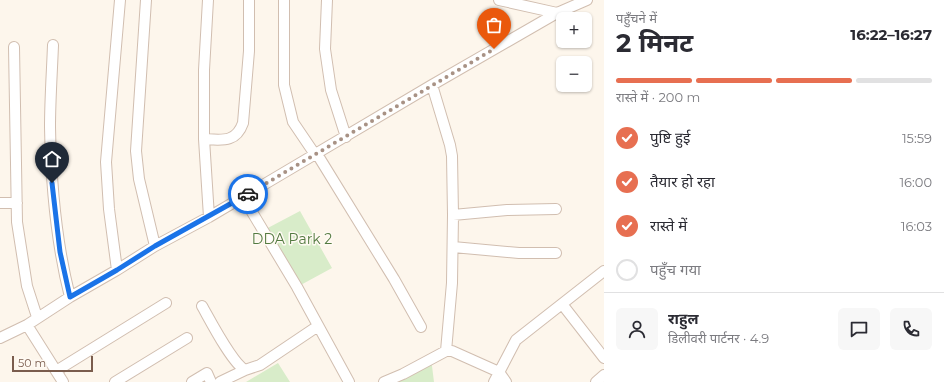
<!DOCTYPE html>
<html lang="hi">
<meta charset="utf-8">
<style>
:root{--surface:#fff;--page:#f7f7f7;--text:#2b2b33;--muted:#7c7c81;--line:#e1e1e2;--accent:#e76f51}
body{margin:0;font-family:Montserrat,"Noto Sans Devanagari",sans-serif;background:var(--page);color:var(--text);height:100vh;display:flex;flex-direction:column;font-size:15px;white-space:nowrap}
*{box-sizing:border-box;margin:0}
p{font-size:13px;color:var(--muted)}
.icon{flex:none;width:22px;height:22px;fill:none;stroke:currentColor;stroke-width:2;stroke-linecap:round;stroke-linejoin:round}
.map{position:relative;flex:1;overflow:hidden}
.sheet{display:flex;flex-direction:column;background:var(--surface);width:340px}
.sheet>*{flex:none}
.controls{position:absolute;left:556px;top:12px;display:grid;gap:8px}
.controls a{display:grid;place-items:center;width:36px;height:36px;border-radius:6px;background:var(--surface);box-shadow:0 1px 3px #0004;font-size:20px}
.scale{position:absolute;left:12px;bottom:10px;width:81px;box-sizing:border-box;padding-left:4px;border:2px solid #7a5c4d;border-top:0;font-size:11px;line-height:14px;white-space:nowrap;color:#7a5c4d;-webkit-text-stroke:3px #fffaf3;paint-order:stroke}
.pin{position:absolute;display:grid;place-items:center;width:34px;height:34px;color:#fff;margin:-41px -17px;border-radius:50% 50% 50% 0;rotate:-45deg;box-shadow:0 0 4px #0007}
.pin .icon{rotate:45deg}
.courier{position:absolute;display:grid;place-items:center;width:40px;height:40px;margin:-20px;border:3px solid #1a73e8;border-radius:50%;background:#fff;color:#222;box-shadow:0 1px 5px #0007}
.overview em{font-style:normal;font-weight:700}
.overview div{display:flex;flex-direction:column-reverse}
.overview{display:flex;align-items:center;justify-content:space-between;height:68px;padding:0 12px}
h1{font-size:26px;font-weight:700;line-height:30px}
.bar{display:grid;grid-template-columns:repeat(4,1fr);gap:6px 4px;align-content:center;height:48px;padding:0 12px}
.bar i{height:5px;border-radius:3px;background:var(--line)}
.bar .on{background:var(--accent)}
.bar p{grid-column:span 4}
.line{display:flex;align-items:center;gap:10px;padding:0 12px;border-top:1px solid var(--line)}
.line div{flex:1}
.round{display:grid;place-items:center;flex:none;width:42px;height:42px;border-radius:6px;background:var(--page)}
ol{padding:0 12px;list-style:none}
li{display:flex;align-items:center;gap:12px;height:44px}
li p{margin-inline-start:auto}
li .icon{padding:4px;border-radius:50%;background:var(--accent);color:#fff;stroke-width:4}
li:last-child{color:var(--muted)}
li i{width:22px;height:22px;border:2px solid var(--line);border-radius:50%}
main{display:flex;flex:1;min-height:0}
.map>svg:first-child{display:block}
.green{fill:#d8ecc9}
.lines{fill:none;stroke-linecap:round;stroke-linejoin:round}
.street-casing{stroke:#d1beb0;stroke-width:12}
.street{stroke:#fff;stroke-width:10}
.done{stroke:#a89285;stroke-width:4;stroke-dasharray:0 7.2}
.route{stroke:#1a73e8;stroke-width:5}
.labels{text-anchor:middle;stroke-width:3;stroke-linejoin:round;paint-order:stroke}
.park-label{font-size:14px;fill:#537a41;stroke:#fffaf3}
</style>
<main>
<div class="map">
<svg width="604" height="382" viewBox="0 0 604 382">
<rect width="100%" height="100%" fill="#fdf6ec"/>
<path class="green" d="M 300,211 L 332,268 L 297,287 L 264,230 Z
M 431,358 L 434,382 L 382,382 Z
M 278,363 L 290,382 L 246,382 Z"/>
<g class="lines">
<g class="street-casing">
<path id="street" d="M 146,0 L 136,151 L 139,179 L 155,246
M 208,0 L 204,70 L 204,139 L 209,217
M 284,0 L 284,85 L 293,122 L 314,153 L 317,154 L 394,279 L 421,327
M 327,0 L 325,49 L 331,90 L 346,137
M 499,0 L 557,13
M 53,45 C 52,72 50,100 50,127 C 51,185 56,242 70,297
M 14,47 L 17,222 L 27,286 L 37,317
M 432,85 L 450,145 L 452,156 L 453,215 L 452,283 L 446,351
M 204,139 C 222,140 236,143 243,123 L 249,51 L 249,0
M 243,197 L 297,287 L 349,382
M 0,203 L 17,203
M 453,215 L 507,210 L 556,209
M 453,247 L 519,253 L 556,253
M 117,270 L 109,209 L 106,162 L 120,0
M 562,304 L 604,358
M 202,306 C 210,320 232,363 245,370 L 260,365 L 318,326
M 27,325 L 63,382
M 0,338 L 27,325 L 70,297 L 117,270 L 155,246 L 209,217 L 432,85 L 557,13 L 587,0
M 56,371 L 166,303
M 115,382 L 187,338
M 192,382 L 207,373 L 211,382
M 220,382 L 245,370
M 384,382 L 403,374 L 446,351 L 452,351 L 499,372 L 506,382
M 494,382 L 516,340 L 604,271
M 596,382 L 604,375"/>
</g>
<use href="#street" class="street"/>
</g>
<g class="lines">
<path class="done" d="M 248,194 L 494,49"/>
<path class="route" d="M 52,183 L 60,252 L 70,297 L 117,270 L 155,246 L 248,194"/>
</g>
<g class="labels">
<g class="park-label">
<text x="292" y="244">DDA Park 2</text>
</g>
</g>
</svg>
<div class="controls">
<a>+</a>
<a>−</a>
</div>
<div class="scale">50 m</div>
<div class="pin" style="left:494px;top:49px;background:#ea580c"><svg class="icon" aria-label="bag" viewBox="0 0 24 24"><path d="M5 8h14l-1 12H6zM9 8a3 3 0 0 1 6 0"/></svg></div>
<div class="pin" style="left:52px;top:183px;background:#1f2937"><svg class="icon" aria-label="home" viewBox="0 0 24 24"><path d="M3 11l9-7 9 7M6 9v11h12V9"/></svg></div>
<div class="courier" style="left:248px;top:194px"><svg class="icon" aria-label="car" viewBox="0 0 24 24"><path d="M5 17H2v-5l4-1 3-4h7l3 4 3 1v5h-3M9 17h6M6 11h13"/><circle cx="7" cy="17" r="2"/><circle cx="17" cy="17" r="2"/></svg></div>
</div>
<section class="sheet">
<div class="overview"><div><h1>2 मिनट</h1><p>पहुँचने में</p></div><em>16:22–16:27</em></div>
<div class="bar"><i class="on"></i><i class="on"></i><i class="on"></i><i></i><p>रास्ते में · 200 m</p></div>
<ol>
<li><svg class="icon" aria-label="check" viewBox="0 0 24 24"><path d="M5 12l5 5 9-10"/></svg>पुष्टि हुई<p>15:59</p></li>
<li><svg class="icon" aria-label="check" viewBox="0 0 24 24"><path d="M5 12l5 5 9-10"/></svg>तैयार हो रहा<p>16:00</p></li>
<li><svg class="icon" aria-label="check" viewBox="0 0 24 24"><path d="M5 12l5 5 9-10"/></svg>रास्ते में<p>16:03</p></li>
<li><i></i>पहुँच गया</li>
</ol>
<div class="line" style="height:72px"><a class="round"><svg class="icon" aria-label="person" viewBox="0 0 24 24"><circle cx="12" cy="8" r="4"/><path d="M4 21q1-7 8-7t8 7"/></svg></a><div><b>राहुल</b><p>डिलीवरी पार्टनर · 4.9</p></div><a class="round"><svg class="icon" aria-label="chat" viewBox="0 0 24 24"><path d="M4 5h16v11H9l-5 4z"/></svg></a><a class="round"><svg class="icon" aria-label="phone" viewBox="0 0 24 24"><path d="M5 4h4l2 5-3 2q2 4 5 5l2-3 5 2v4C11 20 4 13 5 4z"/></svg></a></div>
</section>
</main>
